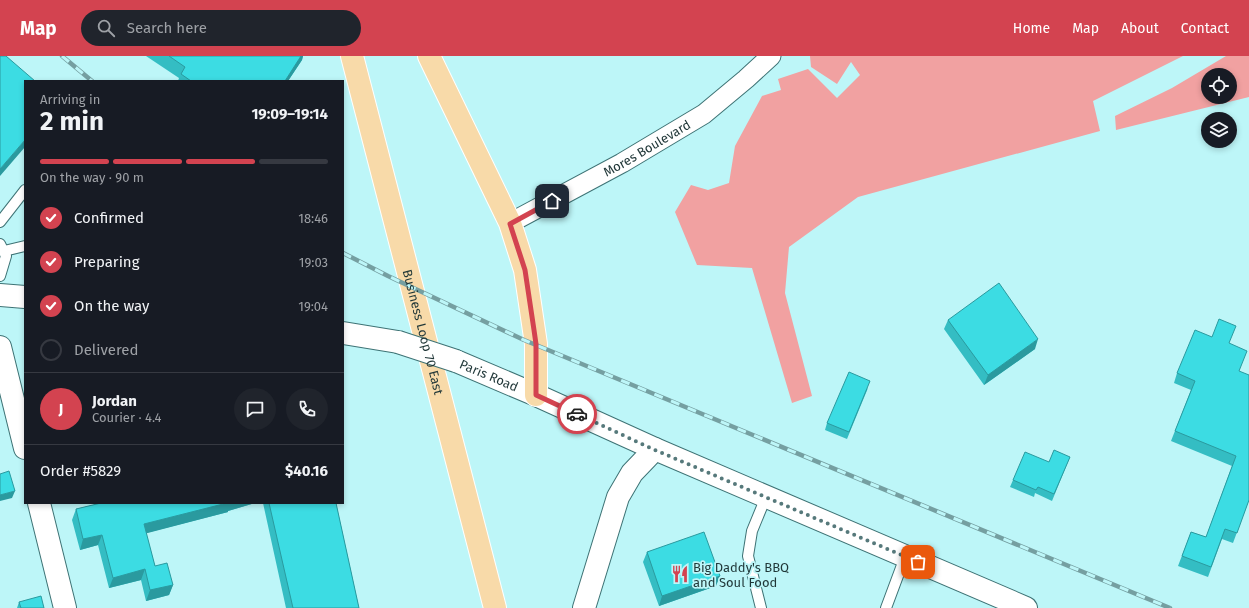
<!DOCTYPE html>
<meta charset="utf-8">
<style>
:root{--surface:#171b24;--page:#20242c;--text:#f1f3f6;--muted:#9ea1a6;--line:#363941;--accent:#d34350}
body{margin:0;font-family:"Fira Sans",sans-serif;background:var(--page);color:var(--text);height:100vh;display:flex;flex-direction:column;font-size:15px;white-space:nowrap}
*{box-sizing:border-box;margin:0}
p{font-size:13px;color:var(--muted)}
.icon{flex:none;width:22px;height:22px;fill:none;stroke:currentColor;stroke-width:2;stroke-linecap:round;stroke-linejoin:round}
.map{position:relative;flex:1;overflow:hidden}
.sheet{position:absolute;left:24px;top:24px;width:320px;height:424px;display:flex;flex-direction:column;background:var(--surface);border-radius:0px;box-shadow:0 2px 6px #0003}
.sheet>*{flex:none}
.tools{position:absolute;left:1201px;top:12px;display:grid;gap:8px}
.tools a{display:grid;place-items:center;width:36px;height:36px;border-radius:50%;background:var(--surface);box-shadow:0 2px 6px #0003;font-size:20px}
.pin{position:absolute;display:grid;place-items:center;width:34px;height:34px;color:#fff;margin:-17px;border-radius:8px;box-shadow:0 2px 6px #0006}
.courier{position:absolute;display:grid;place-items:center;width:40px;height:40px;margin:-20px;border:3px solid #d34350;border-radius:50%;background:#fff;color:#222;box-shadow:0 1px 5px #0007}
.summary em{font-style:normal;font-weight:700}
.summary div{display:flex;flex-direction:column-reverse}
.summary{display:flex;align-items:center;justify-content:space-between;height:68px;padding:0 16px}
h1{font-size:26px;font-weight:700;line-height:30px}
.bar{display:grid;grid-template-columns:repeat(4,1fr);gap:6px 4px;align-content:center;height:48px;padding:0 16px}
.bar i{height:5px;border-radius:3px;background:var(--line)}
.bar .current{background:var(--accent)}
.bar p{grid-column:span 4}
.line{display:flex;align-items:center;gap:10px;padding:0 16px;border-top:1px solid var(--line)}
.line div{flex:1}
.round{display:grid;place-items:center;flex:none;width:42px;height:42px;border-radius:21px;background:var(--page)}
ol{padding:0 16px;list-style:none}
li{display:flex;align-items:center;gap:12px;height:44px}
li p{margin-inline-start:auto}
li .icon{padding:4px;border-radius:50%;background:var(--accent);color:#fff;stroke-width:4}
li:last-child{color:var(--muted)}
li i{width:22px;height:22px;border:2px solid var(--line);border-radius:50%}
header{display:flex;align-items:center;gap:24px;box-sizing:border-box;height:56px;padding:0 20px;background:var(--accent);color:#fff}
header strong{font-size:19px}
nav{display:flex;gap:22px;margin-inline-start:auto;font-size:14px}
.search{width:280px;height:36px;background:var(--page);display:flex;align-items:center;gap:10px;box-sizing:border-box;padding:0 14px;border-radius:22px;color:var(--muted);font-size:15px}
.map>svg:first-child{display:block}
.forest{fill:#f1a1a1;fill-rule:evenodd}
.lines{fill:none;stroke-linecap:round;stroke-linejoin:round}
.lane-casing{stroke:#3e7375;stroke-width:12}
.street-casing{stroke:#3e7375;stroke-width:21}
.secondary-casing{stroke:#3e7375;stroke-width:24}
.primary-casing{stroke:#fff;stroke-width:24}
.lane{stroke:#fff;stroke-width:10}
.street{stroke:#fff;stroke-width:19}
.secondary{stroke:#fff;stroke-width:22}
.primary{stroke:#f8daa9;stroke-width:22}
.rail-casing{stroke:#759fa1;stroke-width:4.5}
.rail{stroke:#bdf6f8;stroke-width:3;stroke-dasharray:9;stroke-linecap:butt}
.secondary-bridge-casing{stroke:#3e7375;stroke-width:24;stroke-linecap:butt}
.secondary-bridge{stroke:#fff;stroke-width:22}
.wall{fill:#34bdc3}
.shaded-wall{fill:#2a9a9f}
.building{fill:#3cdce3;stroke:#2a9a9f}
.done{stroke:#56797b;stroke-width:4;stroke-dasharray:0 7.2}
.route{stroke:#d34350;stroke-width:5}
.labels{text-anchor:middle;stroke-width:3.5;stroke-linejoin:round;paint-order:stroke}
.street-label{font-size:13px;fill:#1f3637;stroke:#bdf6f8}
.poi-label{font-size:13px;fill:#1f3637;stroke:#bdf6f8;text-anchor:start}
</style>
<header>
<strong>Map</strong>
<div class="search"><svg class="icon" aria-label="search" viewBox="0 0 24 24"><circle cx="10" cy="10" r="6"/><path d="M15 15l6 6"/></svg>Search here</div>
<nav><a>Home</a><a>Map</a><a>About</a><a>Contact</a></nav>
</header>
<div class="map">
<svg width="1249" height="552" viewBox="0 0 1249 552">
<rect width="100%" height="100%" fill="#bdf6f8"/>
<path class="forest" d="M 810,0 L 1183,0 L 1093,45 L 1100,75 L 858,141 L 789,191 L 785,237 L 812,340 L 792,347 L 752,212 L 697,209 L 675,156 L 691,129 L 708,134 L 729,127 L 735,90 L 762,40 L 781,34 L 778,23 L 808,13 L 837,42 L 860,19 L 851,6 L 837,28 L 811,11 Z
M 1226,0 L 1249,0 L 1249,41 L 1116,74 L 1115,60 L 1172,32 ZM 1208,19 L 1230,19 L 1230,41 L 1208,41 Z"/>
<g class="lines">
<g class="lane-casing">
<path id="lane" d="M 0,166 L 25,134
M 0,188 L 6,200 L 0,220
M 4,195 L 25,190
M 761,552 L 748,500 L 752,475 L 766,441
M 886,552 L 905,501"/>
</g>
<g class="street-casing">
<g id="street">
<path id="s1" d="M 510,167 L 622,107 L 704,58 L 746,23 L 771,0"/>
</g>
</g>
<g class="secondary-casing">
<g id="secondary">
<path d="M 0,239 L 25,241"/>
<path d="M 343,277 L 398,286"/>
<path d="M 0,291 L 25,392"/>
<path id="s2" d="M 456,305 L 536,339 L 655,393 L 1026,552"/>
<path d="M 39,447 L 65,552"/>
<path d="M 584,552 L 618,441 L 632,417 L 655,393"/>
</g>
</g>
<g class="primary-casing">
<g id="primary">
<path id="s3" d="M 352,0 L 495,552"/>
<path d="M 429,0 L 510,167 L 525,214 L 536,288 L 536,339"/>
</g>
</g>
<use href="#lane" class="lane"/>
<use href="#street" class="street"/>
<use href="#secondary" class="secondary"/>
<use href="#primary" class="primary"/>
<g class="rail-casing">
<path id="rail" d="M 62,0 L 92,25
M 343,197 L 388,220 L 524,284 L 1170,552"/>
</g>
<use href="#rail" class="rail"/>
<g class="secondary-bridge-casing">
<path id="secondary-bridge" d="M 398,286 L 456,305"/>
</g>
<use href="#secondary-bridge" class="secondary-bridge"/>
</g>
<path class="wall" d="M 146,0 L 303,0 L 302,4 L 288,25 L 178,25 L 179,22 Z
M 948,264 L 1035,293 L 984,329 L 944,273 Z
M 1229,288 L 1239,315 L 1249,444 L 1233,487 L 1222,483 L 1208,521 L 1178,510 L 1191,476 L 1206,481 L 1232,410 L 1171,385 L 1191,334 L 1174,327 L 1177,317 Z
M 868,332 L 847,383 L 825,374 L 827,367 Z
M 1070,401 L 1052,445 L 1035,437 L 1034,441 L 1010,431 L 1013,424 L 1049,406 Z
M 101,447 L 255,447 L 228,455 L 228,456 L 146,477 L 155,510 L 173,529 L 169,539 L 146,545 L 141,524 L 109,532 L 98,489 L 80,494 L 72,464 L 76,453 Z
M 263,447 L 336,447 L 359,552 L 286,552 Z
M 647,496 L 716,530 L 659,550 L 643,506 Z
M 19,546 L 44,552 L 17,552 Z"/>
<path class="shaded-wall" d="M 301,0 L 303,0 L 302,4 L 288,25 L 285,25 Z
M 25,84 L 25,91 L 0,120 L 0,113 Z
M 1038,283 L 1035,293 L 984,329 L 988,319 Z
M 15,435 L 12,442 L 0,445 L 0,439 Z
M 227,447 L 255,447 L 228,455 L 228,456 L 140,479 L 144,468 Z
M 102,479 L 98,489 L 80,494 L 83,483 Z
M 145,513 L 141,524 L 109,532 L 113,522 Z
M 720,520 L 716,530 L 659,550 L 662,540 Z
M 173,529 L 169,539 L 146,545 L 150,534 Z"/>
<path class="building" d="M 0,0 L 6,0 L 35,25 L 25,25 L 25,84 L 0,113 Z
M 169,0 L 301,0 L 285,25 L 191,25 L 181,18 L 185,11 Z
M 999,227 L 1038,283 L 988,319 L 948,264 Z
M 1219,263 L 1236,270 L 1229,287 L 1247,295 L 1239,315 L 1249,319 L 1249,444 L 1237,477 L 1225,473 L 1211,511 L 1182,500 L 1191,476 L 1206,481 L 1236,400 L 1175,375 L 1195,325 L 1177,317 L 1195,274 L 1212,281 Z
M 849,316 L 870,325 L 849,376 L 827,367 Z
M 1054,394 L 1070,401 L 1054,438 L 1038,431 L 1036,434 L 1013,424 L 1025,396 L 1049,406 Z
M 9,415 L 15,435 L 0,439 L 0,418 Z
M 101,447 L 227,447 L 144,468 L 155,510 L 167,507 L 173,529 L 150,534 L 145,513 L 113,522 L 102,479 L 83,483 L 76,453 Z
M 269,447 L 336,447 L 359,552 L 293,552 Z
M 704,476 L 720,520 L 662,540 L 647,496 Z
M 41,540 L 44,552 L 21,552 L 19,546 Z"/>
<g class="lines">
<path class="done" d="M 577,358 L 655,394 L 918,506"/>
<path class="route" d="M 552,145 L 510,168 L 525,214 L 534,274 L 536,288 L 536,339 L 577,358"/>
</g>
<defs>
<g id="restaurant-bare" transform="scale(1.38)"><path d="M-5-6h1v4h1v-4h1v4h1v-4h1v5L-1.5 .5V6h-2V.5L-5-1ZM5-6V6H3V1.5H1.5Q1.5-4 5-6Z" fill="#d34350" stroke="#bdf6f8" stroke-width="2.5" paint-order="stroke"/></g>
</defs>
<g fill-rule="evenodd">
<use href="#restaurant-bare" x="680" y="518"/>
</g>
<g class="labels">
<g class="street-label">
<text dy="5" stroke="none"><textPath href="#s1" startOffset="156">Mores Boulevard</textPath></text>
<text dy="5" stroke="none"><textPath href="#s3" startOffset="285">Business Loop 70 East</textPath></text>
<text dy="5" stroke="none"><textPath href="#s2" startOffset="36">Paris Road</textPath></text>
</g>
<g class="poi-label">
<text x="693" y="516">Big Daddy's BBQ<tspan x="693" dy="15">and Soul Food</tspan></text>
</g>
</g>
</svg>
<div class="tools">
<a><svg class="icon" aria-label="locate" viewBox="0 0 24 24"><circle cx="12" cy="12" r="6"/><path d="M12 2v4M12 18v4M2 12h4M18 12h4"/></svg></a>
<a><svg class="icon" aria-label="layers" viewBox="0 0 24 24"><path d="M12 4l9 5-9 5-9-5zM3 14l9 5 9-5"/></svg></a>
</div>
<div class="pin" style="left:918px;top:506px;background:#ea580c"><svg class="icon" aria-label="bag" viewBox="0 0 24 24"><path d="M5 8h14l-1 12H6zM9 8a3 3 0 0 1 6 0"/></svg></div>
<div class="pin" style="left:552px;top:145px;background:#1f2937"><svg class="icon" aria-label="home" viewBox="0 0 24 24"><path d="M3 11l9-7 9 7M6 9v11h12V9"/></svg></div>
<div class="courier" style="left:577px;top:358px"><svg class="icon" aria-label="car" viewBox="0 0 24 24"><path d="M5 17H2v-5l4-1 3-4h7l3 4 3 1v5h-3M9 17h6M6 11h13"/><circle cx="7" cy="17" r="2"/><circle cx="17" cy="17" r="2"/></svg></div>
<section class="sheet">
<div class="summary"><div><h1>2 min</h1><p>Arriving in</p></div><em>19:09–19:14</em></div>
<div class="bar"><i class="current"></i><i class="current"></i><i class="current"></i><i></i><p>On the way · 90 m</p></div>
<ol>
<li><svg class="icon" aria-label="check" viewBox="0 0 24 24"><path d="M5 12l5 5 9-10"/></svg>Confirmed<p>18:46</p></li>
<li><svg class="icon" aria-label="check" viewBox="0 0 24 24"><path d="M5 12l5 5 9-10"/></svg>Preparing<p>19:03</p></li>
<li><svg class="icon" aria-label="check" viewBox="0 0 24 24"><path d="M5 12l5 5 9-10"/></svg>On the way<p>19:04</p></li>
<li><i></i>Delivered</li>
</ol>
<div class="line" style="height:72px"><b class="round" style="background:var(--accent);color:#fff">J</b><div><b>Jordan</b><p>Courier · 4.4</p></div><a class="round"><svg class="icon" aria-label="chat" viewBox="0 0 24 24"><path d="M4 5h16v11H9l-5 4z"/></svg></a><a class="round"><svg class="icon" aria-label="phone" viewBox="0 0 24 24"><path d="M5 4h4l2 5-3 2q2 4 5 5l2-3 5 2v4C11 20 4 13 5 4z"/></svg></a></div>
<div class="line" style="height:52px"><div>Order #5829</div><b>$40.16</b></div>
</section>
</div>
